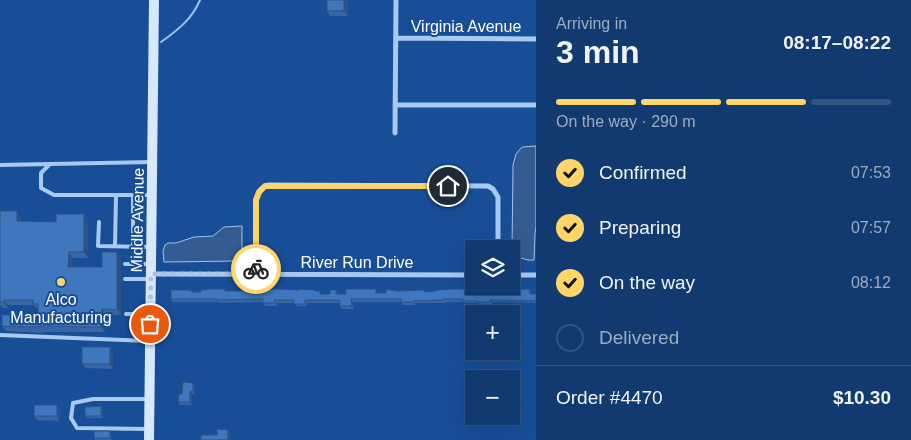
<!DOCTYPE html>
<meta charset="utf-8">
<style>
:root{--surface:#113a71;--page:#1e4579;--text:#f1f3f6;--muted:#9cadc3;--line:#305484;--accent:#ffd469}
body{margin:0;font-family:Helvetica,sans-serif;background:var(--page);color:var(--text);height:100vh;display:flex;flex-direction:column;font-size:19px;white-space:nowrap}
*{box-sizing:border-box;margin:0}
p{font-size:16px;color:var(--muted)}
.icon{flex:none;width:28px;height:28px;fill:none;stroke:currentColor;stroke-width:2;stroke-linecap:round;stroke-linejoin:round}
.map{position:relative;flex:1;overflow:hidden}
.sheet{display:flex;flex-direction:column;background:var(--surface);width:375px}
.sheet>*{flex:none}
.tools{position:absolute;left:465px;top:240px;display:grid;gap:10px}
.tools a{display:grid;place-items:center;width:55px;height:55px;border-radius:0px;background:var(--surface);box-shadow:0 5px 20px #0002,0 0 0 1px var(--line);font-size:25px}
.pin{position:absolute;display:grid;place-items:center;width:42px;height:42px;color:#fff;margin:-21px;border:2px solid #fff;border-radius:50%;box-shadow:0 1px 5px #0007}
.courier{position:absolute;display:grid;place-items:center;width:50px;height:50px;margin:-25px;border:4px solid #ffd469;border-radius:50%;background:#fff;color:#222;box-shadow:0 1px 6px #0007}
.headline em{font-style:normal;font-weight:700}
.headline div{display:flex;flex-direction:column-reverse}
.headline{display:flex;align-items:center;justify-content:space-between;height:85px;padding:0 20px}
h1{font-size:32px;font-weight:700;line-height:38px}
.bar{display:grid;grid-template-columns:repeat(4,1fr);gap:8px 5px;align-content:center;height:60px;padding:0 20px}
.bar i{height:6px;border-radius:4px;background:var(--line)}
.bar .current{background:var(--accent)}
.bar p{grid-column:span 4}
.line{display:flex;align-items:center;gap:12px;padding:0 20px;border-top:1px solid var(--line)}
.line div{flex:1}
ol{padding:0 20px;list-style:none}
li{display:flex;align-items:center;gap:15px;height:55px}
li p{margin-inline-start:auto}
li .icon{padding:5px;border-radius:50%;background:var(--accent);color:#111;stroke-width:4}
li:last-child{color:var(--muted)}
li i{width:28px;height:28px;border:2px solid var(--line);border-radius:50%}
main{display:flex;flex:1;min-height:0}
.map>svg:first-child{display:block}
.water{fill:#345c91;stroke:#9cc4f4}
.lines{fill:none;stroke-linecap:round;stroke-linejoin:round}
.stream{stroke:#9cc4f4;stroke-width:2}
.lane{stroke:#a9c9f1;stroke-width:4}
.street{stroke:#a9c9f1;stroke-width:5}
.secondary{stroke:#d8e7fc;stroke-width:10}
.wall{fill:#3666a3}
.shaded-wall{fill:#2c5385}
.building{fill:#3f77be;stroke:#2c5385}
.done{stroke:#aec1db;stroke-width:5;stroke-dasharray:0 9}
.route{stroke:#ffd469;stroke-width:6}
.poi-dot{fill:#ffd469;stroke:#174e97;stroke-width:2}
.labels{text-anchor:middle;stroke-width:4;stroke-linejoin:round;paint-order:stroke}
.street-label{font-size:16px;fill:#fff;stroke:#174e97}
.poi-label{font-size:16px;fill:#fff;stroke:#174e97}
</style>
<main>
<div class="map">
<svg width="536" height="440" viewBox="0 0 536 440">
<rect width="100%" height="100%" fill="#174e97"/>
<path class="water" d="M 536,146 L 536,227 L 535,233 L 534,260 C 524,261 518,257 512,250 L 513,165 L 516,154 L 522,147 Z
M 242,226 L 242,257 L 240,261 L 164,262 L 163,251 L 165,245 L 168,243 L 176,243 L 194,237 L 213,236 L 224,227 Z"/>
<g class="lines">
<path class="stream" d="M 161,42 C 178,30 192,19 200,0"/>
<path class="lane" d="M 0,165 L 50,164
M 150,195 L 54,195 L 41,188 L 41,173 L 50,164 L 152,162
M 99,222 L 98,246 L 149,247
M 115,246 L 116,195
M 133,246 L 133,195
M 125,264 L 149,264
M 125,279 L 149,279
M 126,314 L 149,314
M 0,335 L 148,341
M 147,429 L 77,428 L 71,418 L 73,403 L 93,399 L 149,399"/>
<path class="street" d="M 396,38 L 536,39
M 395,105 L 536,105
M 395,133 L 396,0
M 151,274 L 474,275
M 256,274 L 256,200 C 258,193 261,188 268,185 L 488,186 L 493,189 L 498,197 L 498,249
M 511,275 L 536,275"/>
<path class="secondary" d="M 149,440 L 154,0"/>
</g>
<path class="wall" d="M 327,0 L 356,0 L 348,0 L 348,16 L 330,16 L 327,11 Z
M 0,208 L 2,211 L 21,216 L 21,221 L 56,222 L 88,219 L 88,258 L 72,258 L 72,267 L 102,267 L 117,252 L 121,258 L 121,315 L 105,315 L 105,332 L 42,332 L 42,333 L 6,331 L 2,326 L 38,315 L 38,309 L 37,309 L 34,305 L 8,305 L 8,308 L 3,308 L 0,305 Z
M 259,289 L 260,290 L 315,290 L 316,291 L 322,294 L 330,294 L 336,290 L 338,294 L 386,293 L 397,291 L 491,293 L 531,292 L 532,294 L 536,294 L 536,303 L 492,302 L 492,305 L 480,305 L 479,303 L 465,303 L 464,302 L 445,302 L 445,303 L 415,303 L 415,305 L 403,305 L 401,302 L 353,302 L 354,309 L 342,309 L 340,306 L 340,303 L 307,303 L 307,306 L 296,306 L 294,303 L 276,303 L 277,306 L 265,306 L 263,302 L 219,303 L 218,302 L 173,302 L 171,299 L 193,292 L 225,290 L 226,291 L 237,291 Z
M 110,347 L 113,351 L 113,369 L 85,368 L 82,364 Z
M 195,386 L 195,394 L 192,394 L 192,405 L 180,405 L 178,402 L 182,394 Z
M 60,409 L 59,421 L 37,420 L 34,416 Z
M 103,409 L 103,418 L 87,418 L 85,416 Z
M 112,434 L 112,440 L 95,440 L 94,438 Z"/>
<path class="shaded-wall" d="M 344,0 L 348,0 L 348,16 L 344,11 Z
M 17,211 L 21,216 L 21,227 L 17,221 Z
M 84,214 L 88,219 L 88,258 L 84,252 Z
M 69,252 L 72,258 L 72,272 L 68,267 Z
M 117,252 L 121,258 L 121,315 L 117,310 Z
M 351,299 L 353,302 L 354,309 L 352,306 Z
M 4,300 L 8,305 L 8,308 L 4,302 Z
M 102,309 L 105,315 L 105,332 L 101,327 Z
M 110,347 L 113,351 L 113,369 L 110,364 Z
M 193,383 L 195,386 L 195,394 L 193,391 Z
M 190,391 L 192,394 L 192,405 L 190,402 Z
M 57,405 L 60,409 L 59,421 L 57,416 Z
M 101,406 L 103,409 L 103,418 L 101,416 Z
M 228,430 L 230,433 L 230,440 L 228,440 Z
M 110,431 L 112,434 L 112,440 L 110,438 Z"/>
<path class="building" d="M 327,0 L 344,0 L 344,11 L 327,11 Z
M 0,208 L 0,211 L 17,211 L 17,221 L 56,222 L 56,214 L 84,214 L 84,252 L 69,252 L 68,267 L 102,267 L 102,252 L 117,252 L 117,310 L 102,309 L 101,327 L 38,326 L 38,327 L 2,326 L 2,315 L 38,315 L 38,304 L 33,304 L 33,300 L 4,300 L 4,302 L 0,302 Z
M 207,289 L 223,289 L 225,290 L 225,291 L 237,291 L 251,290 L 251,289 L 259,289 L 259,290 L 275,289 L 299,290 L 299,289 L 315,290 L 315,291 L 320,291 L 320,294 L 330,294 L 330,290 L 336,290 L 336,294 L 346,294 L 346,289 L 376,289 L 376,293 L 386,293 L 386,289 L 397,291 L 423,290 L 425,292 L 436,291 L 437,290 L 459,289 L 487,290 L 490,291 L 490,293 L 499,293 L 499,291 L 500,290 L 529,289 L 530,294 L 536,294 L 536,301 L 490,300 L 490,302 L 478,302 L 478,301 L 463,301 L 463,299 L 443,299 L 443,300 L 413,301 L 413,302 L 401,302 L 401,299 L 351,299 L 352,306 L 340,306 L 340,300 L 305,300 L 305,304 L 294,304 L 294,300 L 274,300 L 275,303 L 263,303 L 263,299 L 217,300 L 217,299 L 171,299 L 171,290 L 191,290 L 192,292 L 201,292 L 201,290 L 207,290 Z
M 82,347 L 110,347 L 110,364 L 82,364 Z
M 183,382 L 193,383 L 193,391 L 190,391 L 190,402 L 178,402 L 179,394 L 182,394 Z
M 34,405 L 57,405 L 57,416 L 34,416 Z
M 101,406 L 101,416 L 85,416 L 85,407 Z
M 217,429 L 228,430 L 228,440 L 201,440 L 201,435 L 217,435 Z
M 94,431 L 110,431 L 110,438 L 94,438 Z"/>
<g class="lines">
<path class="done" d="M 150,324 L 151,274 L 256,274 L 256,269"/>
<path class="route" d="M 256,269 L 256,200 L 259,192 L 265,186 L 448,186"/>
</g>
<circle class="poi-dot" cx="61" cy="282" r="5"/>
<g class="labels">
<g class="street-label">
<text x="466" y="32">Virginia Avenue</text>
<text transform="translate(137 220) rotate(-89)" y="6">Middle Avenue</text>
<text x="357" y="268">River Run Drive</text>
</g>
<g class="poi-label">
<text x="61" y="305">Alco<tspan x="61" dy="18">Manufacturing</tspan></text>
</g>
</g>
</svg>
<div class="tools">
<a><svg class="icon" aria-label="layers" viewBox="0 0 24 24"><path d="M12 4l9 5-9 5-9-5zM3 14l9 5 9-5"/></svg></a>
<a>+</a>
<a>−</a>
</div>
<div class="pin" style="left:150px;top:324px;background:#ea580c"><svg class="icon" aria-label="bag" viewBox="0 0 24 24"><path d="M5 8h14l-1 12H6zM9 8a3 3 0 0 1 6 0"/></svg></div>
<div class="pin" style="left:448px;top:186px;background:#1f2937"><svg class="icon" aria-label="home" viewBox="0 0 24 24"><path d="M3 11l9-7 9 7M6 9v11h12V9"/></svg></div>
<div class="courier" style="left:256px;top:269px"><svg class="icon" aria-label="bike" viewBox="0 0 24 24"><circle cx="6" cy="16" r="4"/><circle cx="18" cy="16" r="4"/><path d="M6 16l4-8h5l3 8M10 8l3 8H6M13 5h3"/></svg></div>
</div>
<section class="sheet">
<div class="headline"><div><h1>3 min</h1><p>Arriving in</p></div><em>08:17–08:22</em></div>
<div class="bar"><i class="current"></i><i class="current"></i><i class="current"></i><i></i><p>On the way · 290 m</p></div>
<ol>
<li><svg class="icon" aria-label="check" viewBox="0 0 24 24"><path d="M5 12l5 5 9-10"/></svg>Confirmed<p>07:53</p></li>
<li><svg class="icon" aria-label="check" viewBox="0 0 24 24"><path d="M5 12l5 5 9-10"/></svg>Preparing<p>07:57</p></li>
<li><svg class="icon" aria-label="check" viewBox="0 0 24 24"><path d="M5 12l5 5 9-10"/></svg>On the way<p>08:12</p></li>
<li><i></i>Delivered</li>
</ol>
<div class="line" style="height:65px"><div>Order #4470</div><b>$10.30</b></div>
</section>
</main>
